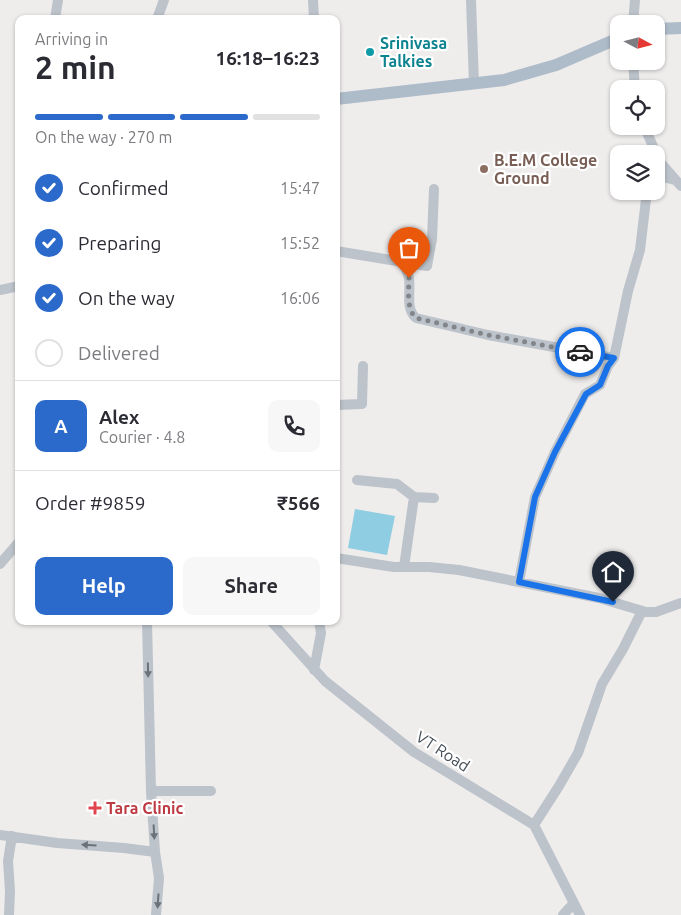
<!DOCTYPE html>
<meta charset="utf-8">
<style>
:root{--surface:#fff;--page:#f7f7f7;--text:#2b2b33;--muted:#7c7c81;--line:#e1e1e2;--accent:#2b6aca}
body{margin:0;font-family:Ubuntu,sans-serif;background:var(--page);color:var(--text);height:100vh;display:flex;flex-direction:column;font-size:19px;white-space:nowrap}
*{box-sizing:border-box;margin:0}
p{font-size:16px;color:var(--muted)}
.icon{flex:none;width:28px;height:28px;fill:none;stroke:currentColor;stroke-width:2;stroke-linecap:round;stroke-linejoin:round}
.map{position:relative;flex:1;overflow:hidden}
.sheet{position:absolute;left:15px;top:15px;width:325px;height:610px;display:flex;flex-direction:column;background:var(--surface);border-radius:10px;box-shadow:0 1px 4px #0004}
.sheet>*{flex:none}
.needle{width:32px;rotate:97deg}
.fabs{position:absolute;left:610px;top:15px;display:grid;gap:10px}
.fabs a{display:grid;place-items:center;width:55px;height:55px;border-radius:10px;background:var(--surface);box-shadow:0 1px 4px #0004;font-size:25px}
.pin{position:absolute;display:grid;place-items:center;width:42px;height:42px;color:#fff;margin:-51px -21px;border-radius:50% 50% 50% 0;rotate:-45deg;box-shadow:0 0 5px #0007}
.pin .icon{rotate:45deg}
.courier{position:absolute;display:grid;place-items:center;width:50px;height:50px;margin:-25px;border:4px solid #1a73e8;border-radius:50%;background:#fff;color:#222;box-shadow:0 1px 6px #0007}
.head em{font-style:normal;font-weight:700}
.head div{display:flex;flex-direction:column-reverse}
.head{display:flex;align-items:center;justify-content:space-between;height:85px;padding:0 20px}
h1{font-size:32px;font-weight:700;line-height:38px}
.bar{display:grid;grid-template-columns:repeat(4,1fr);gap:8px 5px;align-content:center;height:60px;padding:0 20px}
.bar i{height:6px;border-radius:4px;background:var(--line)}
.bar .selected{background:var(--accent)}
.bar p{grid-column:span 4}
.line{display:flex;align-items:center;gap:12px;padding:0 20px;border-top:1px solid var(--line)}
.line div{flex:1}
.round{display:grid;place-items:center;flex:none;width:52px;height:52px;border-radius:10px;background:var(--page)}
ol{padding:0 20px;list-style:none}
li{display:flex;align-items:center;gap:15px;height:55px}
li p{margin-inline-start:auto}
li .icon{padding:5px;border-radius:50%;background:var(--accent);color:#fff;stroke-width:4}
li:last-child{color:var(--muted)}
li i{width:28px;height:28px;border:2px solid var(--line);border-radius:50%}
.cta{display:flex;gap:10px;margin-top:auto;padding:10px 20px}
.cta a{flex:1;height:58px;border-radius:10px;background:var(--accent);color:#fff;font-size:20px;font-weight:700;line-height:58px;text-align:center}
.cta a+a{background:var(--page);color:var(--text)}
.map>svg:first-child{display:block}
.water{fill:#8fcde2}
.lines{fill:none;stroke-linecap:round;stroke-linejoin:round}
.minor{stroke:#bcc3ca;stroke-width:10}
.major{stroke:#aebbc9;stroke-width:12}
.oneway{fill:#6a727a}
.done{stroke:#82868b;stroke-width:5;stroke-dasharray:0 9}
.route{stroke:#1a73e8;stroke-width:6}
.culture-dot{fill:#0f9aa8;stroke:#fff;stroke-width:2}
.education-dot{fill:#8d6e63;stroke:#fff;stroke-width:2}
.health-dot{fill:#e0444e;stroke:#fff;stroke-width:2}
.labels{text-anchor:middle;stroke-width:4.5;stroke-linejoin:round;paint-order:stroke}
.culture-label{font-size:16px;font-weight:bold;fill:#0d838f;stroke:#fff;text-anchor:start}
.education-label{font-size:16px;font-weight:bold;fill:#785e54;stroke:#fff;text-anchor:start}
.street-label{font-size:16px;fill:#474f57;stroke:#fff}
.health-label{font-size:16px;font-weight:bold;fill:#be3a42;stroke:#fff;text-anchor:start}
</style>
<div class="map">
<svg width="681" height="915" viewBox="0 0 681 915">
<rect width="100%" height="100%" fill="#efecec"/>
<path class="water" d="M 355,509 L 395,516 L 387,555 L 348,548 Z"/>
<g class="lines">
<path class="minor" d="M 313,0 L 314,19
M 471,0 L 474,84
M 55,19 L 58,0
M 157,19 L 164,0
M 633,24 L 635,0
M 633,61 L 635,89
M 644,126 L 660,162 L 681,186
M 656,177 L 663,177 L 675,180
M 336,251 L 403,262 C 405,267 408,273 409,278 C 411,291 405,309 416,318 L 488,335 L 614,358
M 403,262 L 427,266 L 432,239 L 434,189
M 0,290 L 19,286
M 336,405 L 362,404 L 363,366
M 357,480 L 397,484 L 414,497 L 434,498
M 336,558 L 394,567 L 429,567 L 459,570 L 599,598 L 646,612 L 656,612 L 681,603
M 0,564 L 19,542
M 404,567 L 414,497
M 519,582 L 535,497 L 555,452 L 585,394 L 600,385 L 608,366 L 614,358 L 628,291 L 640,250 L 647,191
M 147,621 L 151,791 L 155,852 L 159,878 L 156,915
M 271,621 L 325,681 L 414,752 L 534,825 L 580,915
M 314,670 L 321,633 L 319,621
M 151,791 L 211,791
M 534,825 L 559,786 L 578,753 L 602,684 L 623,649 L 642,611
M 0,835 L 57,843 L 124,848 L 155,852
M 9,915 L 10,891 L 8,861 L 12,836
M 563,915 L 574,903"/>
<path class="major" d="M 656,29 L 681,28
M 336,99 L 504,80 L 556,65 L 619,38"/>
</g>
<defs><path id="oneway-solid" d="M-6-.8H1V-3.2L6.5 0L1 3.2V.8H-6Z" transform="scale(1.25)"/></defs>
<g class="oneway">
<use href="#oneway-solid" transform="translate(148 670) rotate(89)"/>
<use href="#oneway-solid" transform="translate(154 832) rotate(87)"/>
<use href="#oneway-solid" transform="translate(89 845) rotate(-176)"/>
<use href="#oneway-solid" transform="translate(158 901) rotate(94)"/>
</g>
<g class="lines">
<path class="done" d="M 409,278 C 409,290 406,309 416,318 L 488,335 L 580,352"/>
<path class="route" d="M 580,352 L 614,358 L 608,366 L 600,385 L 586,394 L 555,452 L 535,497 L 519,582 L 613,602"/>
</g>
<circle class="culture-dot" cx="370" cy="52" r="5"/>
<circle class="education-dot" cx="484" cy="169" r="5"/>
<path class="health-dot" d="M92.5 800.5h5v5h5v5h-5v5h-5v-5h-5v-5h5z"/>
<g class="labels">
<g class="culture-label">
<text x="380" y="49">Srinivasa<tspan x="380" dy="18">Talkies</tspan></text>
</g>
<g class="education-label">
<text x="494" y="166">B.E.M College<tspan x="494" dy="18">Ground</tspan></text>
</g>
<g class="street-label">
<text transform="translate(443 751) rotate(33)" y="6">VT Road</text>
</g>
<g class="health-label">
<text x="106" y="814">Tara Clinic</text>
</g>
</g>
</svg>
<div class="fabs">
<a><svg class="needle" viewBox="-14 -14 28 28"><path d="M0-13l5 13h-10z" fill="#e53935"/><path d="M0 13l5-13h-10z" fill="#7c7c81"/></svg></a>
<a><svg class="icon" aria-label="locate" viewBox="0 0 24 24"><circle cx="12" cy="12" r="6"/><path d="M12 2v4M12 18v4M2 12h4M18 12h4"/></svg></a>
<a><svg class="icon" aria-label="layers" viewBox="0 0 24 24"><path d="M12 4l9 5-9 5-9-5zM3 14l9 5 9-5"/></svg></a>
</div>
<div class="pin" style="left:409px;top:278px;background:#ea580c"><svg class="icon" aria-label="bag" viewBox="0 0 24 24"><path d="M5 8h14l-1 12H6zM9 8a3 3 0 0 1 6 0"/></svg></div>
<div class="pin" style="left:613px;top:602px;background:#1f2937"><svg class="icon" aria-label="home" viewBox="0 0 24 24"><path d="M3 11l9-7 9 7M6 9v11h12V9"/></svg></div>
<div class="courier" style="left:580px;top:352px"><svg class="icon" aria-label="car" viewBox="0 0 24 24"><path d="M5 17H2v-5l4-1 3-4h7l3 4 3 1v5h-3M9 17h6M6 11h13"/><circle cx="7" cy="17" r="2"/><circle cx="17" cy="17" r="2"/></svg></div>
<section class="sheet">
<div class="head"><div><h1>2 min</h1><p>Arriving in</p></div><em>16:18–16:23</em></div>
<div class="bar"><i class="selected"></i><i class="selected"></i><i class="selected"></i><i></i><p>On the way · 270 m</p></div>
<ol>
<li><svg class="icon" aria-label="check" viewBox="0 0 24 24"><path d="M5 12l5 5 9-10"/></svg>Confirmed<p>15:47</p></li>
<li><svg class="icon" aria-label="check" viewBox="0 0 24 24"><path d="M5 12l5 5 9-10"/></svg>Preparing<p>15:52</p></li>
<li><svg class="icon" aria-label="check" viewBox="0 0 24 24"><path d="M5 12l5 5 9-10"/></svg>On the way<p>16:06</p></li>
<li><i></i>Delivered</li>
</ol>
<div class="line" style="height:90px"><b class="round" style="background:var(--accent);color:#fff">A</b><div><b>Alex</b><p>Courier · 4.8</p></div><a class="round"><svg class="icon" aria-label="phone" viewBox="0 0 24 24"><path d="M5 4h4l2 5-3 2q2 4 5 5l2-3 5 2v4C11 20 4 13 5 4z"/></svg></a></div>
<div class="line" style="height:65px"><div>Order #9859</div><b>₹566</b></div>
<div class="cta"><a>Help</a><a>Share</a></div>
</section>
</div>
